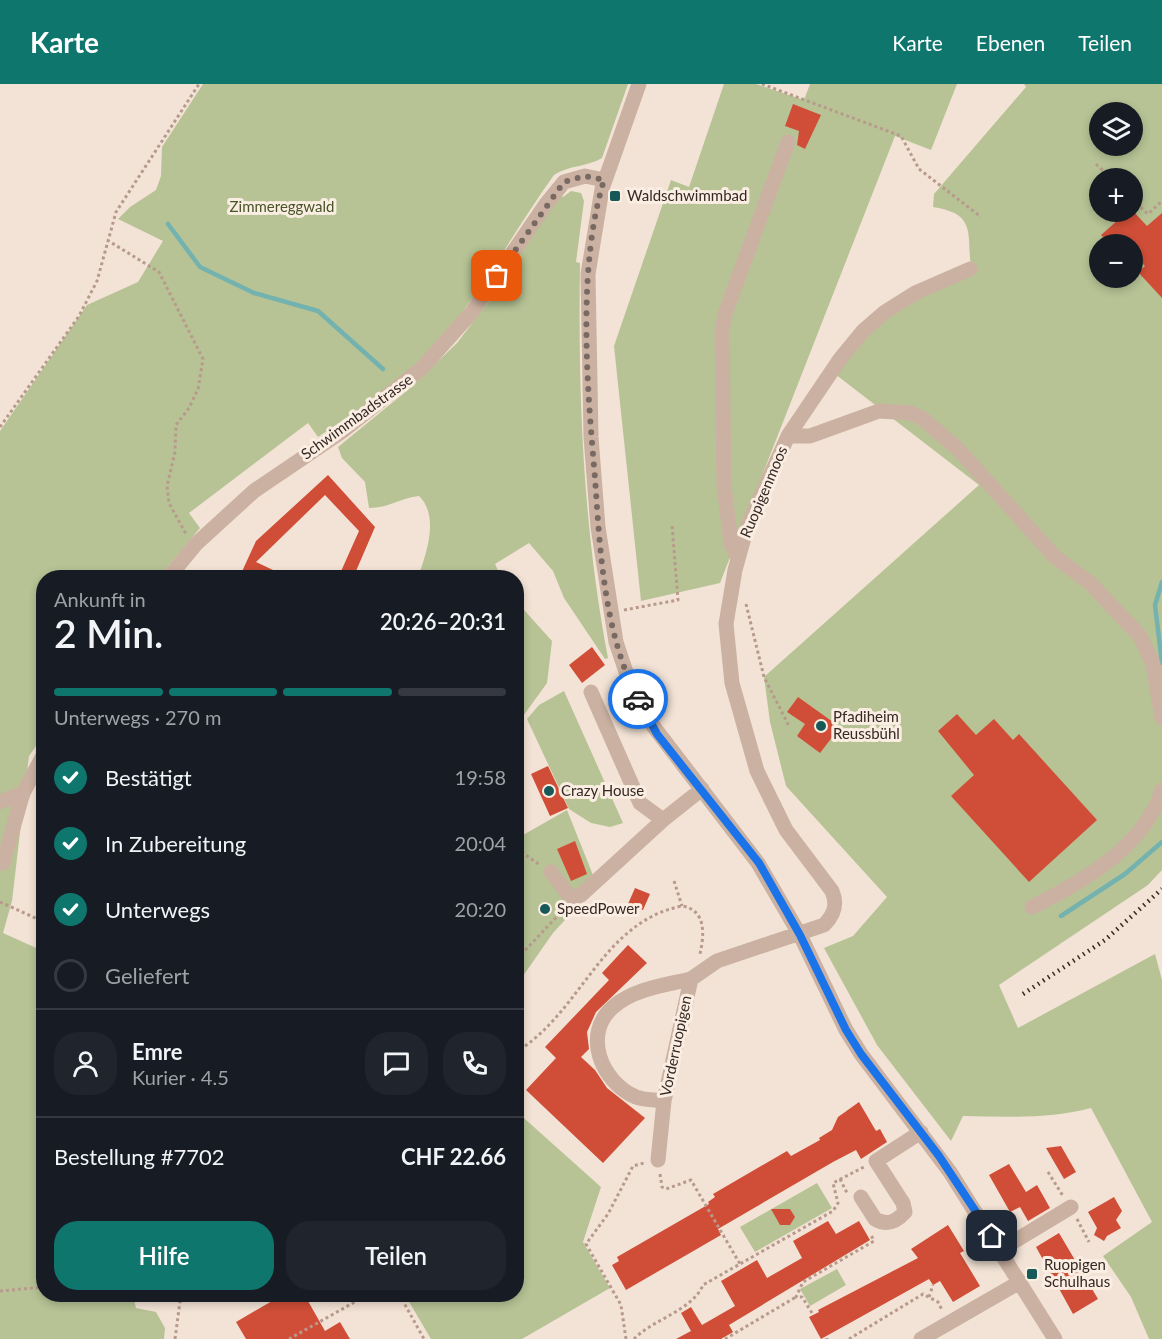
<!DOCTYPE html>
<html lang="de">
<meta charset="utf-8">
<style>
:root{--surface:#171b24;--page:#20242c;--text:#f1f3f6;--muted:#9ea1a6;--line:#363941;--accent:#0f766e}
body{margin:0;font-family:Lato,sans-serif;background:var(--page);color:var(--text);height:100vh;display:flex;flex-direction:column;font-size:22px;white-space:nowrap}
*{box-sizing:border-box;margin:0}
p{font-size:20px;color:var(--muted)}
.icon{flex:none;width:33px;height:33px;fill:none;stroke:currentColor;stroke-width:2;stroke-linecap:round;stroke-linejoin:round}
.map{position:relative;flex:1;overflow:hidden}
.drawer{position:absolute;left:36px;top:486px;width:488px;height:732px;display:flex;flex-direction:column;background:var(--surface);border-radius:24px;box-shadow:0 3px 9px #0003}
.drawer>*{flex:none}
.tools{position:absolute;left:1089px;top:18px;display:grid;gap:12px}
.tools a{display:grid;place-items:center;width:54px;height:54px;border-radius:50%;background:var(--surface);box-shadow:0 3px 9px #0003;font-size:30px}
.pin{position:absolute;display:grid;place-items:center;width:51px;height:51px;color:#fff;margin:-26px;border-radius:12px;box-shadow:0 3px 9px #0006}
.courier{position:absolute;display:grid;place-items:center;width:60px;height:60px;margin:-30px;border:4px solid #1a73e8;border-radius:50%;background:#fff;color:#222;box-shadow:0 2px 8px #0007}
.headline em{font-style:normal;font-weight:600}
.headline div{display:flex;flex-direction:column-reverse}
.headline{display:flex;align-items:center;justify-content:space-between;height:102px;padding:0 18px}
h1{font-size:39px;font-weight:600;line-height:45px}
.bar{display:grid;grid-template-columns:repeat(4,1fr);gap:9px 6px;align-content:center;height:72px;padding:0 18px}
.bar i{height:8px;border-radius:4px;background:var(--line)}
.bar .on{background:var(--accent)}
.bar p{grid-column:span 4}
.line{display:flex;align-items:center;gap:15px;padding:0 18px;border-top:2px solid var(--line)}
.line div{flex:1}
.round{display:grid;place-items:center;flex:none;width:63px;height:63px;border-radius:24px;background:var(--page)}
ol{padding:0 18px;list-style:none}
li{display:flex;align-items:center;gap:18px;height:66px}
li p{margin-inline-start:auto}
li .icon{padding:6px;border-radius:50%;background:var(--accent);color:#fff;stroke-width:4}
li:last-child{color:var(--muted)}
li i{width:33px;height:33px;border:3px solid var(--line);border-radius:50%}
.action{display:flex;gap:12px;margin-top:auto;padding:12px 18px}
.action a{flex:1;height:69px;border-radius:24px;background:var(--accent);color:#fff;font-size:24px;font-weight:600;line-height:69px;text-align:center}
.action a+a{background:var(--page);color:var(--text)}
header{display:flex;align-items:center;gap:36px;box-sizing:border-box;height:84px;padding:0 30px;background:var(--accent);color:#fff}
header strong{font-size:28px}
nav{display:flex;gap:33px;margin-inline-start:auto;font-size:21px}
.map>svg:first-child{display:block}
.green{fill:#b7c395;fill-rule:evenodd}
.lines{fill:none;stroke-linecap:round;stroke-linejoin:round}
.stream{stroke:#73b2af;stroke-width:4.5}
.building{fill:#d04e37}
.path{stroke:#b79a8c;stroke-width:3;stroke-dasharray:3 3;stroke-linecap:butt}
.minor{stroke:#cbb1a1;stroke-width:15}
.rail{stroke:#352825;stroke-width:4.5;stroke-dasharray:1.5 4.5;stroke-linecap:butt}
.done{stroke:#786963;stroke-width:6;stroke-dasharray:0 10.8}
.route{stroke:#1a73e8;stroke-width:8}
.poi-dot{fill:#175958;stroke:#faede2;stroke-width:2}
.labels{text-anchor:middle;stroke-width:6;stroke-linejoin:round;paint-order:stroke}
.poi-label{font-size:15px;fill:#352825;stroke:#faede2;text-anchor:start}
.park-label{font-size:15px;fill:#485527;stroke:#faede2}
.street-label{font-size:15px;fill:#352825;stroke:#faede2}
</style>
<header>
<strong>Karte</strong>
<nav><a>Karte</a><a>Ebenen</a><a>Teilen</a></nav>
</header>
<div class="map">
<svg width="1162" height="1255" viewBox="0 0 1162 1255">
<rect width="100%" height="100%" fill="#f3e3d6"/>
<path class="green" d="M 203,0 L 628,0 L 602,74 C 587,83 569,81 554,91 C 518,141 489,195 451,243 C 415,288 366,321 318,353 L 308,339 L 189,429 L 200,444 L 159,493 L 44,494 L 43,652 L 29,672 L 12,817 L 3,849 L 43,867 L 44,1210 L 133,1211 L 136,1224 L 156,1228 L 165,1244 L 164,1255 L 0,1255 L 0,347 L 87,221 L 138,198 L 163,157 L 118,135 L 130,123 L 156,106 L 161,92 L 162,63 Z
M 724,0 L 756,0 L 804,16 L 810,0 L 957,0 L 931,66 L 895,52 L 720,499 L 641,517 L 614,262 L 671,96 L 689,103 Z
M 1024,0 L 1162,0 L 1162,786 L 1148,801 L 999,901 L 1018,944 L 1155,870 L 1162,896 L 1162,1255 L 1149,1255 L 1131,1213 L 1103,1172 L 1152,1138 L 1091,1024 C 1050,1035 1006,1033 963,1032 L 951,1057 L 877,961 L 824,864 L 853,852 L 887,813 L 786,702 L 770,638 L 764,593 L 979,401 L 835,290 L 878,241 L 911,218 L 972,190 C 965,153 980,130 933,123 L 934,110 L 1026,3 ZM 1100,28 L 1132,28 L 1132,62 L 1100,62 ZM 1100,94 L 1132,94 L 1132,128 L 1100,128 ZM 1100,160 L 1132,160 L 1132,194 L 1100,194 Z
M 571,107 L 581,109 L 584,117 L 576,178 L 580,179 C 578,312 583,443 608,574 L 605,575 L 564,514 L 553,487 L 529,459 L 495,480 L 501,493 L 418,493 C 426,471 440,432 419,412 C 400,414 389,424 369,424 L 365,398 L 342,374 L 338,363 L 409,305 L 457,259 L 493,212 L 560,110 L 563,113 Z
M 516,517 L 552,557 L 547,599 L 516,642 Z
M 564,607 L 623,739 L 610,743 L 591,739 L 569,725 L 527,635 L 539,621 Z
M 567,726 L 597,801 L 553,849 L 516,902 L 516,755 Z
M 516,1027 L 601,1103 L 583,1158 L 610,1204 L 522,1255 L 431,1255 L 405,1211 L 516,1210 Z
M 817,1099 L 832,1124 L 755,1168 L 740,1143 Z
M 837,1185 L 846,1201 L 810,1222 L 800,1205 Z"/>
<g class="lines">
<path class="stream" d="M 168,140 L 200,183 L 254,209 L 318,227 L 383,285
M 1162,498 L 1155,521 L 1162,579
M 1061,832 L 1125,790 L 1162,758"/>
</g>
<path class="building" d="M 793,20 L 821,31 L 805,65 L 797,61 L 799,47 L 785,42 Z
M 1132,126 L 1147,142 L 1162,129 L 1162,214 L 1138,188 L 1145,182 L 1132,169 L 1132,160 L 1110,160 L 1101,151 L 1127,128 Z
M 328,391 L 375,443 L 353,494 L 338,494 L 359,447 L 325,411 L 256,478 L 290,494 L 239,494 L 256,457 Z
M 592,563 L 605,581 L 582,599 L 569,581 Z
M 798,613 L 840,643 L 820,669 L 797,652 L 805,640 L 787,628 Z
M 957,630 L 976,651 L 994,635 L 1013,656 L 1019,650 L 1097,736 L 1029,798 L 951,712 L 974,691 L 938,647 Z
M 548,682 L 568,724 L 550,732 L 531,690 Z
M 575,757 L 587,790 L 571,797 L 557,765 Z
M 635,804 L 650,810 L 643,826 L 628,820 Z
M 628,861 L 647,879 L 596,928 L 587,948 L 589,965 L 581,973 L 595,986 L 607,1004 L 645,1034 L 603,1079 L 526,1006 L 556,974 L 545,963 L 609,896 L 602,889 Z
M 859,1018 L 876,1047 L 880,1045 L 887,1058 L 861,1075 L 856,1066 L 833,1078 L 718,1145 L 721,1151 L 626,1206 L 612,1181 L 619,1177 L 617,1173 L 709,1120 L 708,1118 L 715,1113 L 713,1110 L 787,1067 L 791,1072 L 820,1056 L 819,1054 L 832,1046 L 838,1033 Z
M 1061,1062 L 1076,1088 L 1064,1095 L 1046,1064 Z
M 1009,1080 L 1026,1108 L 1037,1101 L 1050,1124 L 1028,1137 L 1020,1123 L 1010,1128 L 989,1091 Z
M 1114,1113 L 1122,1127 L 1116,1136 L 1121,1144 L 1107,1152 L 1104,1157 L 1094,1151 L 1097,1144 L 1088,1128 Z
M 771,1125 L 790,1125 L 795,1133 L 790,1141 L 780,1141 Z
M 828,1137 L 836,1150 L 859,1137 L 870,1156 L 729,1241 L 733,1248 L 721,1255 L 676,1255 L 691,1247 L 681,1229 L 691,1223 L 702,1241 L 735,1222 L 721,1197 L 757,1176 L 767,1194 L 802,1174 L 793,1157 Z
M 948,1141 L 964,1167 L 960,1169 L 980,1202 L 953,1218 L 940,1197 L 933,1201 L 929,1195 L 821,1255 L 809,1233 L 819,1228 L 818,1226 L 918,1174 L 911,1165 Z
M 1059,1149 L 1098,1215 L 1073,1230 L 1036,1163 Z
M 284,1210 L 304,1210 L 325,1247 L 340,1238 L 350,1255 L 246,1255 L 236,1238 Z"/>
<g class="lines">
<path class="path" d="M 762,0 L 901,52 L 919,85 L 981,133
M 1096,80 L 1111,94
M 1132,115 L 1148,130 L 1162,117
M 107,156 L 159,188 L 203,275 L 198,305 L 189,324 L 176,341 L 175,368 L 167,402 L 169,419 L 186,450
M 0,343 L 79,232 L 97,197 L 116,128 L 199,0
M 746,520 L 764,593 L 789,642
M 624,526 L 678,516 L 672,441
M 516,773 L 523,769 L 540,781
M 674,797 L 682,822
M 0,818 L 44,838
M 517,875 L 563,826
M 525,962 C 583,921 605,837 682,822 C 707,826 704,852 700,870
M 1048,1088 L 1063,1112
M 660,1090 L 662,1103 L 666,1105 L 691,1096 L 740,1180
M 840,1095 L 847,1109
M 1077,1135 L 1089,1158
M 0,1207 L 44,1203
M 399,1210 L 424,1255
M 929,1213 L 933,1201
M 812,1229 L 802,1213 L 796,1213 L 803,1198 L 874,1157 L 871,1151
M 827,1254 L 827,1255
M 175,1255 L 181,1210
M 289,1255 L 369,1210
M 626,1255 L 621,1221 L 586,1160 L 608,1130 L 633,1082 L 644,1079
M 634,1255 C 653,1235 692,1227 703,1201 L 833,1127 L 838,1119 L 833,1099 L 864,1083
M 725,1255 L 796,1213
M 849,1255 L 923,1210 L 938,1218 L 942,1226"/>
<path class="minor" d="M 639,0 L 602,105 L 588,190 L 591,353 L 598,443 L 616,558 L 631,603 L 647,634 L 758,779 L 800,851 L 846,946 L 861,970 L 950,1088 L 1055,1255
M 788,352 L 810,352 L 879,327 L 911,329 L 922,334 L 958,365 L 1054,472 L 1090,499 L 1140,552 L 1153,580 L 1162,634
M 738,475 L 731,459 L 724,401 L 722,247 L 725,230 L 788,58
M 168,494 L 196,460 L 254,407 L 344,346 L 422,284 L 472,228 L 546,120 L 564,98 L 585,92 L 604,96
M 591,608 L 640,719 L 663,736 L 702,705
M 0,718 L 23,709
M 3,779 L 23,709 L 44,670
M 551,788 L 572,815 L 581,811 L 663,736
M 1032,823 C 1082,798 1145,763 1162,706
M 664,1017 C 655,1016 644,1016 636,1013 C 601,998 582,950 613,923 C 633,905 665,901 691,895
M 658,1076 L 664,1017 L 691,895 L 717,877 L 824,841 C 834,831 838,821 832,807 L 786,746 L 757,687 L 732,599 L 726,540 L 735,486 L 747,443 L 788,352 L 840,275 L 863,247 L 885,228 L 915,209 L 970,185
M 861,1113 L 875,1135 C 887,1142 896,1138 905,1128 L 903,1119 L 876,1077 L 921,1048
M 1000,1166 L 1071,1123
M 921,1255 L 1020,1198"/>
<path class="rail" d="M 1023,910 L 1105,856 L 1162,805"/>
</g>
<g class="lines">
<path class="done" d="M 497,192 L 564,98 L 585,92 L 604,96 C 577,184 587,302 595,394 C 600,467 604,549 638,615"/>
<path class="route" d="M 638,615 L 657,650 L 759,779 L 800,851 L 846,946 L 861,970 L 939,1072 L 992,1152"/>
</g>
<g class="poi-dot">
<rect x="609" y="106" width="12" height="12" rx="3"/>
<circle cx="821" cy="642" r="6"/>
<circle cx="549" cy="707" r="6"/>
<circle cx="545" cy="825" r="6"/>
<rect x="1026" y="1184" width="12" height="12" rx="3"/>
</g>
<g class="labels">
<g class="poi-label">
<text x="627" y="117">Waldschwimmbad</text>
<text x="833" y="638">Pfadiheim<tspan x="833" dy="17">Reussbühl</tspan></text>
<text x="561" y="712">Crazy House</text>
<text x="557" y="830">SpeedPower</text>
<text x="1044" y="1186">Ruopigen<tspan x="1044" dy="17">Schulhaus</tspan></text>
</g>
<g class="park-label">
<text x="282" y="128">Zimmereggwald</text>
</g>
<g class="street-label">
<text transform="translate(357 333) rotate(-36)" y="5">Schwimmbadstrasse</text>
<text transform="translate(764 408) rotate(-67)" y="5">Ruopigenmoos</text>
<text transform="translate(676 962) rotate(-78)" y="5">Vorderruopigen</text>
</g>
</g>
</svg>
<div class="tools">
<a><svg class="icon" aria-label="layers" viewBox="0 0 24 24"><path d="M12 4l9 5-9 5-9-5zM3 14l9 5 9-5"/></svg></a>
<a>+</a>
<a>−</a>
</div>
<div class="pin" style="left:497px;top:192px;background:#ea580c"><svg class="icon" aria-label="bag" viewBox="0 0 24 24"><path d="M5 8h14l-1 12H6zM9 8a3 3 0 0 1 6 0"/></svg></div>
<div class="pin" style="left:992px;top:1152px;background:#1f2937"><svg class="icon" aria-label="home" viewBox="0 0 24 24"><path d="M3 11l9-7 9 7M6 9v11h12V9"/></svg></div>
<div class="courier" style="left:638px;top:615px"><svg class="icon" aria-label="car" viewBox="0 0 24 24"><path d="M5 17H2v-5l4-1 3-4h7l3 4 3 1v5h-3M9 17h6M6 11h13"/><circle cx="7" cy="17" r="2"/><circle cx="17" cy="17" r="2"/></svg></div>
<section class="drawer">
<div class="headline"><div><h1>2 Min.</h1><p>Ankunft in</p></div><em>20:26–20:31</em></div>
<div class="bar"><i class="on"></i><i class="on"></i><i class="on"></i><i></i><p>Unterwegs · 270 m</p></div>
<ol>
<li><svg class="icon" aria-label="check" viewBox="0 0 24 24"><path d="M5 12l5 5 9-10"/></svg>Bestätigt<p>19:58</p></li>
<li><svg class="icon" aria-label="check" viewBox="0 0 24 24"><path d="M5 12l5 5 9-10"/></svg>In Zubereitung<p>20:04</p></li>
<li><svg class="icon" aria-label="check" viewBox="0 0 24 24"><path d="M5 12l5 5 9-10"/></svg>Unterwegs<p>20:20</p></li>
<li><i></i>Geliefert</li>
</ol>
<div class="line" style="height:108px"><a class="round"><svg class="icon" aria-label="person" viewBox="0 0 24 24"><circle cx="12" cy="8" r="4"/><path d="M4 21q1-7 8-7t8 7"/></svg></a><div><b>Emre</b><p>Kurier · 4.5</p></div><a class="round"><svg class="icon" aria-label="chat" viewBox="0 0 24 24"><path d="M4 5h16v11H9l-5 4z"/></svg></a><a class="round"><svg class="icon" aria-label="phone" viewBox="0 0 24 24"><path d="M5 4h4l2 5-3 2q2 4 5 5l2-3 5 2v4C11 20 4 13 5 4z"/></svg></a></div>
<div class="line" style="height:78px"><div>Bestellung #7702</div><b>CHF 22.66</b></div>
<div class="action"><a>Hilfe</a><a>Teilen</a></div>
</section>
</div>
